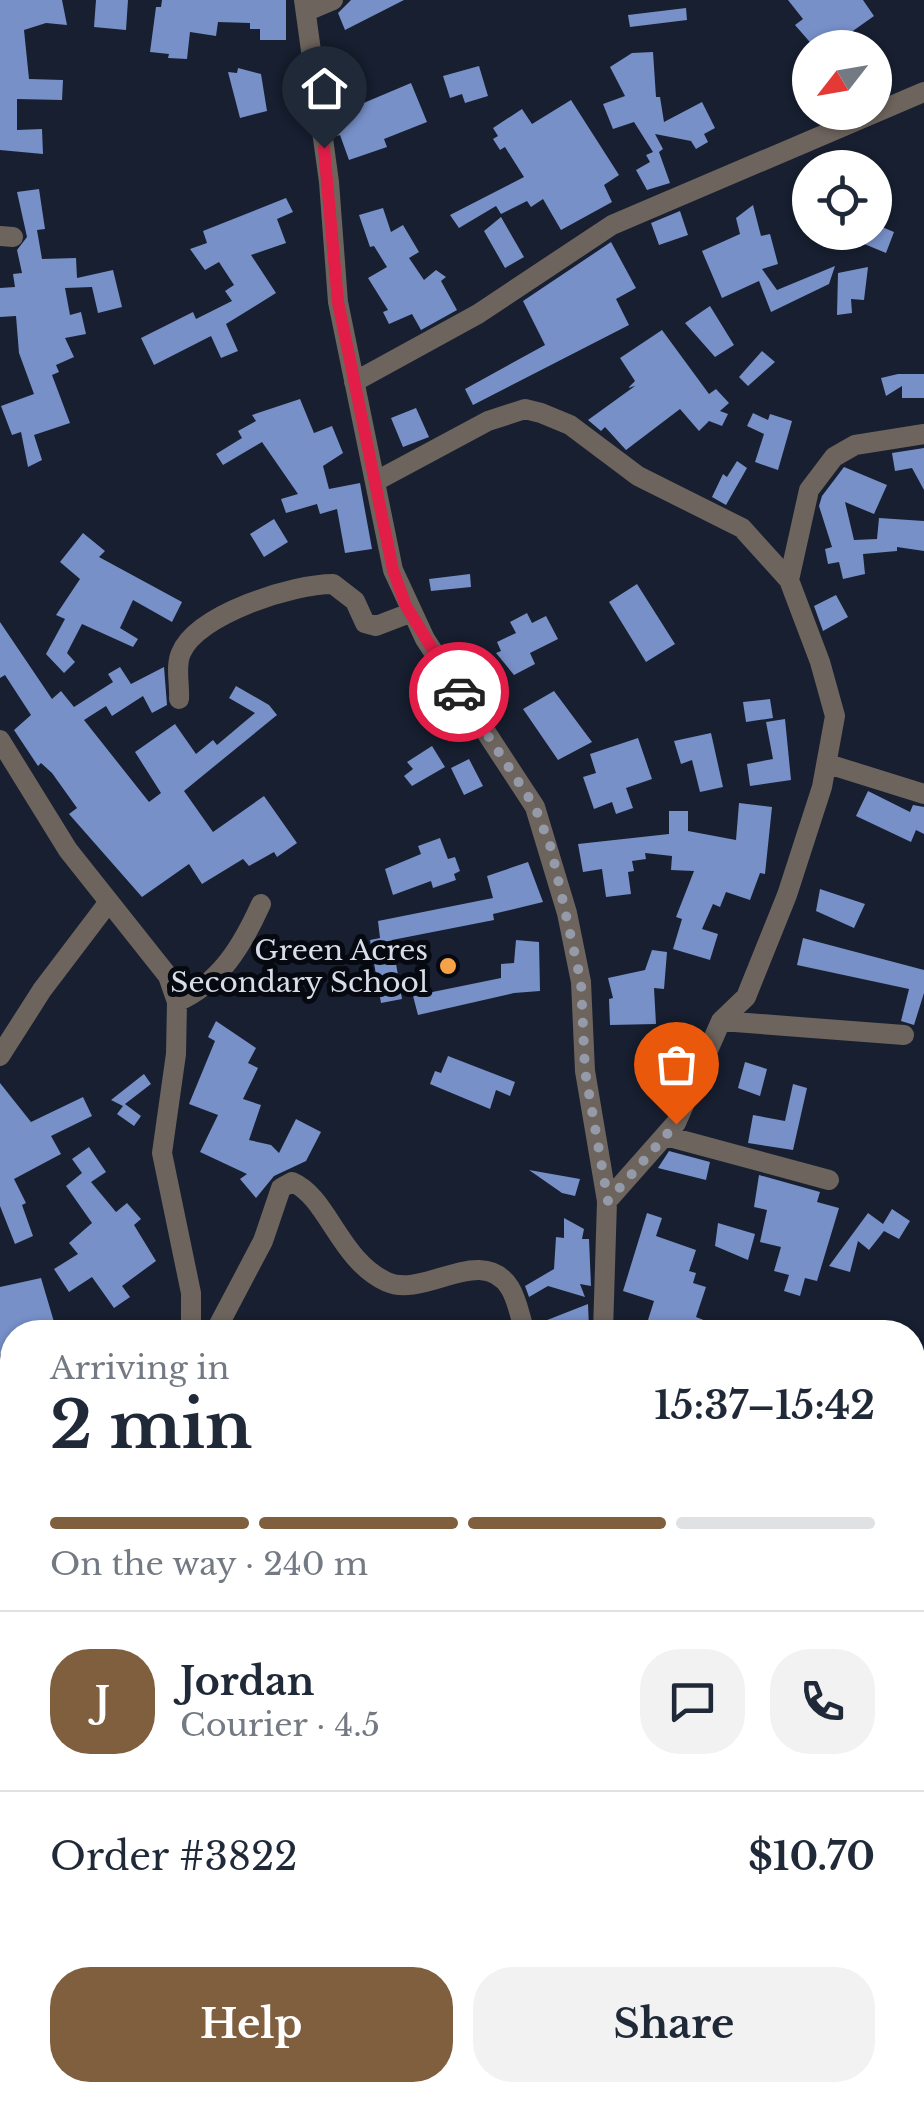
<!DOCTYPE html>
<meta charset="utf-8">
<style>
:root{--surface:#fff;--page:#f2f2f3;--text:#1f2937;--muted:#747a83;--line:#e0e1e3;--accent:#805f3f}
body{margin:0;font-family:"Libre Baskerville",serif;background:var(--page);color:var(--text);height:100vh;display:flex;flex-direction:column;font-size:38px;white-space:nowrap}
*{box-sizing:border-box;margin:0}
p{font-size:32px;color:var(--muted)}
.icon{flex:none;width:55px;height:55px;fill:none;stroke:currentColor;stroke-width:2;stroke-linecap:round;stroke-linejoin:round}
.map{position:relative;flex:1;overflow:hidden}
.side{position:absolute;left:0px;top:1320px;width:925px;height:782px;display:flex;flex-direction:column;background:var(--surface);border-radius:40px 40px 0 0;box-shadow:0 2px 8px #0004}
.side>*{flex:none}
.needle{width:65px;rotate:239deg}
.tools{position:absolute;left:792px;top:30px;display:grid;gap:20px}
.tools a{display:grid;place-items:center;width:100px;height:100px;border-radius:50%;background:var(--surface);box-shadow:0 2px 8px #0004;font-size:50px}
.pin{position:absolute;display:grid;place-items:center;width:85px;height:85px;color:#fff;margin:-102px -42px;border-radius:50% 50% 50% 0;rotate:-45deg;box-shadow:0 0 10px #0007}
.pin .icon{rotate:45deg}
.courier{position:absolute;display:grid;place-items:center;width:100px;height:100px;margin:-50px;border:8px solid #e11d48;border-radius:50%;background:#fff;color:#222;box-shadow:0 2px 12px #0007}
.overview em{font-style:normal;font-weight:700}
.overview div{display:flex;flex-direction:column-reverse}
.overview{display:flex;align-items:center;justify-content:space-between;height:170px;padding:0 50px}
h1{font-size:65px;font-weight:700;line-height:75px}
.bar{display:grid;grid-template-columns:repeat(4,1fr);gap:15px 10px;align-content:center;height:120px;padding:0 50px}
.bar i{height:12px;border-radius:8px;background:var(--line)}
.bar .active{background:var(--accent)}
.bar p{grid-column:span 4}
.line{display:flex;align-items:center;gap:25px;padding:0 50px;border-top:2px solid var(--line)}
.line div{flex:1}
.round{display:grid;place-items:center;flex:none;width:105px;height:105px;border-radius:40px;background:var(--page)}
.primary-button{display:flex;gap:20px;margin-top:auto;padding:20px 50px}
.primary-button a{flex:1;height:115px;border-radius:40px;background:var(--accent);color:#fff;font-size:40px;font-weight:700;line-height:115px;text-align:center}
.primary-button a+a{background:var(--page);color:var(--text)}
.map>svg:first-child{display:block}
.building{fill:#7790c8}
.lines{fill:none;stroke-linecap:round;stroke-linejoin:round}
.minor{stroke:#6d645d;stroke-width:20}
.major{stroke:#bcaa9b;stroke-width:25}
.done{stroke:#949aa8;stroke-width:10;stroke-dasharray:0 18}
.route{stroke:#e11d48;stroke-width:12}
.poi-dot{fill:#f6a248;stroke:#060910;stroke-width:4}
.labels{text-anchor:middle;stroke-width:10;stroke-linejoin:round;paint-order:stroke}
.poi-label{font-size:28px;fill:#d7dde9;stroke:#060910;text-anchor:end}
</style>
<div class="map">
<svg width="924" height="2101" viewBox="0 0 924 2101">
<rect width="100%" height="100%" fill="#171f30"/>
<path class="building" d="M 0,0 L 62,0 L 67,25 L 46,23 L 24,30 L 29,79 L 63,80 L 62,100 L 17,99 L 17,130 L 42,129 L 43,154 L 0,150 Z
M 96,0 L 128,0 L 126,30 L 94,27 Z
M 162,0 L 286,0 L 286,40 L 260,40 L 260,29 L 250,29 L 250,23 L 218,22 L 216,36 L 190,32 L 187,59 L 168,58 L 169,54 L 150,52 L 156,7 L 161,7 Z
M 351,0 L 404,0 L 345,30 L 338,13 Z
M 788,0 L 863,0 L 874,16 L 833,45 L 827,38 L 815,48 L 795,25 L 803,19 Z
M 686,8 L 687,20 L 630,27 L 628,15 Z
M 653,52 L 656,97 L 660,97 L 664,122 L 702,102 L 715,128 L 704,134 L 708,142 L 696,149 L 691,141 L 655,134 L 663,149 L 659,152 L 670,183 L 647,190 L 636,170 L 650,162 L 646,155 L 653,152 L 634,122 L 613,129 L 603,104 L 625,96 L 610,67 L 632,53 Z
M 479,66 L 488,96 L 465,103 L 462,94 L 450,98 L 443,76 Z
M 238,68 L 261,74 L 267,111 L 240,118 L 228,72 L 237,73 Z
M 334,69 L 347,110 L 411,83 L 427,122 L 384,139 L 387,147 L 349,160 L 340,135 L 337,136 L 328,71 Z
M 571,100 L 619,175 L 604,185 L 612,202 L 561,230 L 543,199 L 531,207 L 527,201 L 501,214 L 496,206 L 459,228 L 450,215 L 524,177 L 505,147 L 500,150 L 493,139 L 498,136 L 493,128 L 522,109 L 532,124 Z
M 39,189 L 45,229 L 37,230 L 42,259 L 76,258 L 77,278 L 113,270 L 122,307 L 98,313 L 92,287 L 65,288 L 70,315 L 81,312 L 86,334 L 65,338 L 74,357 L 56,365 L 59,372 L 52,375 L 70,423 L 34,435 L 42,460 L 28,467 L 21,432 L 12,435 L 1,406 L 34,394 L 19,353 L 16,316 L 0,317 L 0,288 L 15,287 L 13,274 L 22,273 L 17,250 L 27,237 L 17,192 Z
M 286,198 L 293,212 L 277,219 L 286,243 L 251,255 L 276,293 L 226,324 L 238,351 L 221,358 L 211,336 L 154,365 L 141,338 L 193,312 L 196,319 L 232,301 L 225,291 L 234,285 L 219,262 L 205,270 L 190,249 L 207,243 L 203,231 Z
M 753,205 L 761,236 L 770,234 L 778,264 L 762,269 L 777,290 L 835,266 L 829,284 L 771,312 L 759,281 L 722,298 L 702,251 L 740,234 L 736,218 Z
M 383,208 L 391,232 L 403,225 L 419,252 L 409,258 L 424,280 L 436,270 L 446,277 L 441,281 L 457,310 L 421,330 L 412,314 L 389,324 L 383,312 L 388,310 L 368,278 L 387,267 L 374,246 L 370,247 L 359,215 Z
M 680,211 L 688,235 L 659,245 L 651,223 Z
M 501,217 L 524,257 L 505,268 L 484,231 Z
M 875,224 L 894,232 L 886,253 L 845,236 L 841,247 L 825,245 L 829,232 L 875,232 Z
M 611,242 L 636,288 L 616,299 L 629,325 L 473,405 L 465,389 L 545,345 L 523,301 Z
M 868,267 L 864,300 L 851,299 L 852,313 L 837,315 L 838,273 Z
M 710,306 L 734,345 L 715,357 L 685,323 Z
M 662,330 L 709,394 L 716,389 L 729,403 L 720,411 L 728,414 L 722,426 L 709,421 L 699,431 L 680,409 L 626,450 L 605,427 L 601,431 L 588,420 L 635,386 L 628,388 L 635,381 L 620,358 Z
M 762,351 L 775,362 L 748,386 L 739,377 Z
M 898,374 L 924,374 L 924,398 L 902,398 L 902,386 L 886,396 L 881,378 Z
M 300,399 L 314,433 L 332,426 L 343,453 L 323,466 L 329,489 L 360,483 L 372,549 L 345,553 L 337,509 L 320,514 L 317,504 L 286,513 L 281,499 L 298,494 L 262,442 L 223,465 L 216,454 L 242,438 L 238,431 L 256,421 L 252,415 Z
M 416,408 L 429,437 L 403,447 L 391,418 Z
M 753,413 L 768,420 L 770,414 L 792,421 L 778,470 L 755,462 L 764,434 L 747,426 Z
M 924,448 L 924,490 L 912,468 L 895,471 L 892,453 Z
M 737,461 L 747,468 L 726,505 L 712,497 L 723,474 L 727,477 Z
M 844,467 L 887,485 L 874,514 L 845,502 L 854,540 L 877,539 L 879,518 L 924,521 L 924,551 L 897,547 L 897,551 L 863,554 L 865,574 L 843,579 L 839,562 L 828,564 L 825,549 L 832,547 L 819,506 L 822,496 Z
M 274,519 L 288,542 L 264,557 L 250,534 Z
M 83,533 L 105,551 L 99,557 L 182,602 L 172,622 L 133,600 L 120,628 L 138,639 L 133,647 L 82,624 L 67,653 L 75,662 L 64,673 L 46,654 L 65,619 L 56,615 L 80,579 L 60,562 Z
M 470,574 L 471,587 L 431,591 L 429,579 Z
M 637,584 L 675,644 L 646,662 L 609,602 Z
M 836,595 L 848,617 L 823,631 L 814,606 Z
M 527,613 L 532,623 L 546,616 L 558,639 L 530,653 L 535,664 L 514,675 L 496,653 L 501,651 L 497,642 L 516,633 L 510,622 Z
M 0,622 L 52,699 L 61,691 L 74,707 L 113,682 L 108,674 L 120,667 L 131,684 L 164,667 L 167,705 L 152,713 L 143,696 L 112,716 L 106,706 L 84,720 L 149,802 L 161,793 L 135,752 L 175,724 L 196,754 L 213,740 L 217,745 L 255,713 L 229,698 L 236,686 L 269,705 L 277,715 L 184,791 L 213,832 L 264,796 L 297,843 L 277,857 L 274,852 L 249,866 L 243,859 L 202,884 L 189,864 L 142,897 L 69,814 L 77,808 L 52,773 L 41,763 L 38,766 L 14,730 L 31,715 L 5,675 L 0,678 Z
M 554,691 L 592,742 L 558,760 L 523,709 Z
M 770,699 L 773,718 L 746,722 L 743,702 Z
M 785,719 L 791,780 L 750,786 L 747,764 L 773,759 L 766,722 Z
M 711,733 L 723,787 L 700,792 L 692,760 L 681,764 L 674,741 Z
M 638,738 L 652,779 L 626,788 L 633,808 L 616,814 L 612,802 L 594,809 L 583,777 L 596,773 L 590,754 Z
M 432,746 L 445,767 L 412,786 L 404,776 L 413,769 L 407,762 Z
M 469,759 L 483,786 L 464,795 L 451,768 Z
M 868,791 L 910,812 L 913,805 L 924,807 L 924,834 L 916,830 L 911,842 L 856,816 Z
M 739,803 L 772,807 L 765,874 L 760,873 L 750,900 L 726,892 L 720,907 L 713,904 L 702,929 L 718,934 L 710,960 L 673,949 L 682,919 L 676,917 L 694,871 L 671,870 L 672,856 L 645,853 L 646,859 L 632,861 L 634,871 L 628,872 L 631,894 L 606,897 L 602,869 L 583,872 L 578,844 L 669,834 L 669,811 L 688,811 L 688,831 L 736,840 Z
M 440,838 L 448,859 L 455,857 L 460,871 L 454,874 L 456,880 L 433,888 L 431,881 L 393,895 L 385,869 L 421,854 L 418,846 Z
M 528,862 L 543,902 L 493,914 L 494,920 L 392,940 L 402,999 L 381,1003 L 370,940 L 380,938 L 378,921 L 493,898 L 487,876 Z
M 820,889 L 865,904 L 854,928 L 816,911 Z
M 803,938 L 924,970 L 924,993 L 914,1025 L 901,1021 L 909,989 L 797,965 Z
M 516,940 L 539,942 L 540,991 L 514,993 L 418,1015 L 413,996 L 501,978 L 501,964 L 514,963 Z
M 652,950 L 667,952 L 664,989 L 654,988 L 656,1024 L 610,1025 L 609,999 L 613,998 L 608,978 L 645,970 Z
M 216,1021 L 256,1048 L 248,1063 L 258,1068 L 243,1099 L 261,1105 L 249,1140 L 271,1145 L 279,1153 L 296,1119 L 321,1132 L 306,1161 L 274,1176 L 256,1198 L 240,1179 L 247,1174 L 200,1152 L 218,1115 L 189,1104 L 215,1041 L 208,1037 Z
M 448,1056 L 515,1082 L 510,1096 L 496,1090 L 490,1109 L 430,1084 L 435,1071 L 441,1073 Z
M 745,1062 L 767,1069 L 760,1096 L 738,1088 Z
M 144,1074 L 151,1084 L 125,1104 L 141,1116 L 134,1126 L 117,1114 L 123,1106 L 111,1100 Z
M 0,1083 L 31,1122 L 83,1097 L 92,1116 L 51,1136 L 61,1154 L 14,1179 L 26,1203 L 22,1205 L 33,1236 L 15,1244 L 0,1206 Z
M 793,1084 L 807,1088 L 793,1150 L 748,1143 L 753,1115 L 785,1121 Z
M 89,1147 L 106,1172 L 91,1182 L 116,1212 L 127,1203 L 141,1219 L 134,1225 L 156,1261 L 122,1286 L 130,1297 L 114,1308 L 92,1277 L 69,1292 L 54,1269 L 78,1254 L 69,1243 L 92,1223 L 66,1186 L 82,1173 L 72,1159 Z
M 669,1151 L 710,1162 L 706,1180 L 658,1168 Z
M 529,1170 L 580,1179 L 575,1196 L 562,1193 Z
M 759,1175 L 820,1192 L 817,1202 L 839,1208 L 817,1281 L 805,1278 L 800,1296 L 784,1291 L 789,1275 L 774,1271 L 781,1247 L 760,1242 L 767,1210 L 754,1207 Z
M 892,1209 L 910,1221 L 899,1239 L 884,1231 L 869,1250 L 858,1241 L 850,1272 L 829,1266 L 868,1213 L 883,1224 Z
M 647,1213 L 662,1218 L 656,1236 L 696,1250 L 689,1271 L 696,1273 L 693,1283 L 706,1287 L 696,1317 L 706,1321 L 702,1332 L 648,1320 L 654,1301 L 623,1291 Z
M 564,1218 L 584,1229 L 582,1239 L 589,1239 L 591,1286 L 580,1284 L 585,1297 L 548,1286 L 529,1297 L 525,1286 L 554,1269 L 556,1237 L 564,1238 Z
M 718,1223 L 755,1234 L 748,1260 L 715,1246 Z
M 41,1278 L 57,1332 L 12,1332 L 12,1383 L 0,1353 L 0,1287 Z
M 588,1304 L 589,1328 L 576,1332 L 538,1332 L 537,1324 Z"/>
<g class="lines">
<path class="minor" d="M 304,0 L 329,182 L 338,302 L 393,570 L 425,639 L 535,807 L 567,913 L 581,982 L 585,1071 L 607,1201 L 603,1332
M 307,11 L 333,0
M 0,236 L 13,237
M 354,382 L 478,314 L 612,225 L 924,92
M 378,480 L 488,421 L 525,409 L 541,413 L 570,425 L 638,476 L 742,528 L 789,580
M 179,699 C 180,685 175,666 181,653 C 197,614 293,584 333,584 L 355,601 L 365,623 L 376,626 L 410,613
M 0,740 L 68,850 L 168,976 L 177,1002 L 176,1054 L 162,1153 L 191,1293 L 191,1332
M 828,764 L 924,794
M 177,1002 C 220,983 242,946 261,904
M 721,1021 L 904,1035
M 0,1056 L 42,990 L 108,903
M 666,1136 L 829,1180
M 607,1201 L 676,1123 L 721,1021 L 746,997 L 787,895 L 822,787 L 835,716 L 820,662 L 789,580 L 809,490 L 834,457 L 855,445 L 924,434
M 215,1332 L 263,1241 L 281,1188 L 292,1182 C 328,1197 339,1260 387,1282 C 424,1299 482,1243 510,1288 C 518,1301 520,1318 525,1332
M 0,2044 L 12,2057
M 35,2090 L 39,2101
M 400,2101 L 407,2090
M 721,2101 L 722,2090"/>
<path class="major" d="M 0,1697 L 12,1691
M 912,1830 L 924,1843"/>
</g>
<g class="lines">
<path class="done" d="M 459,692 L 535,807 L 551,848 L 581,982 L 585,1071 L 608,1201 L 676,1124"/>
<path class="route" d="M 324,148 L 338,302 L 393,570 L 406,606 L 459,692"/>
</g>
<circle class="poi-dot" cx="448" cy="966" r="10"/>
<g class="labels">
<g class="poi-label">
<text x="428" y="960">Green Acres<tspan x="428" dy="32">Secondary School</tspan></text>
</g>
</g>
</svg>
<div class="tools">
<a><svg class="needle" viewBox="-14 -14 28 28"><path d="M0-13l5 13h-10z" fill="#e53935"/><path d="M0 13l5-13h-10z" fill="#747a83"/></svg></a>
<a><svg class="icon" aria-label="locate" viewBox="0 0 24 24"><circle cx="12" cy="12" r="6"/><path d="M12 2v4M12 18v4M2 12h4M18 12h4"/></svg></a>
</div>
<div class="pin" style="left:676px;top:1124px;background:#ea580c"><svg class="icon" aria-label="bag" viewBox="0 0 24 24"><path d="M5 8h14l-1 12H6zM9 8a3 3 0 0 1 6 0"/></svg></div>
<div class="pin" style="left:324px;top:148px;background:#1f2937"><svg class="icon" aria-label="home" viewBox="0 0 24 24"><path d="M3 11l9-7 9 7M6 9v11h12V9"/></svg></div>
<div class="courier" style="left:459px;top:692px"><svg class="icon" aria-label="car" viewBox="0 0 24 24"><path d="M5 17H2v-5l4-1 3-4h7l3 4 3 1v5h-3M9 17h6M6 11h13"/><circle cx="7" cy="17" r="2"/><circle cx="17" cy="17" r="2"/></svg></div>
<section class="side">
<div class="overview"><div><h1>2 min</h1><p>Arriving in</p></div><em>15:37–15:42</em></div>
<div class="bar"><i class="active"></i><i class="active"></i><i class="active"></i><i></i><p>On the way · 240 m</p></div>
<div class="line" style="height:180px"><b class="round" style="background:var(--accent);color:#fff">J</b><div><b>Jordan</b><p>Courier · 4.5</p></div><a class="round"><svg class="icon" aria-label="chat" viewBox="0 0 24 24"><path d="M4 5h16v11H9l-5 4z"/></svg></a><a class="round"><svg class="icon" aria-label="phone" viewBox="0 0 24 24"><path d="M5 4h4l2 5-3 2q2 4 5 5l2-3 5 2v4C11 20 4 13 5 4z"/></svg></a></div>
<div class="line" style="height:130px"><div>Order #3822</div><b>$10.70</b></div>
<div class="primary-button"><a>Help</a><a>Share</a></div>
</section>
</div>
